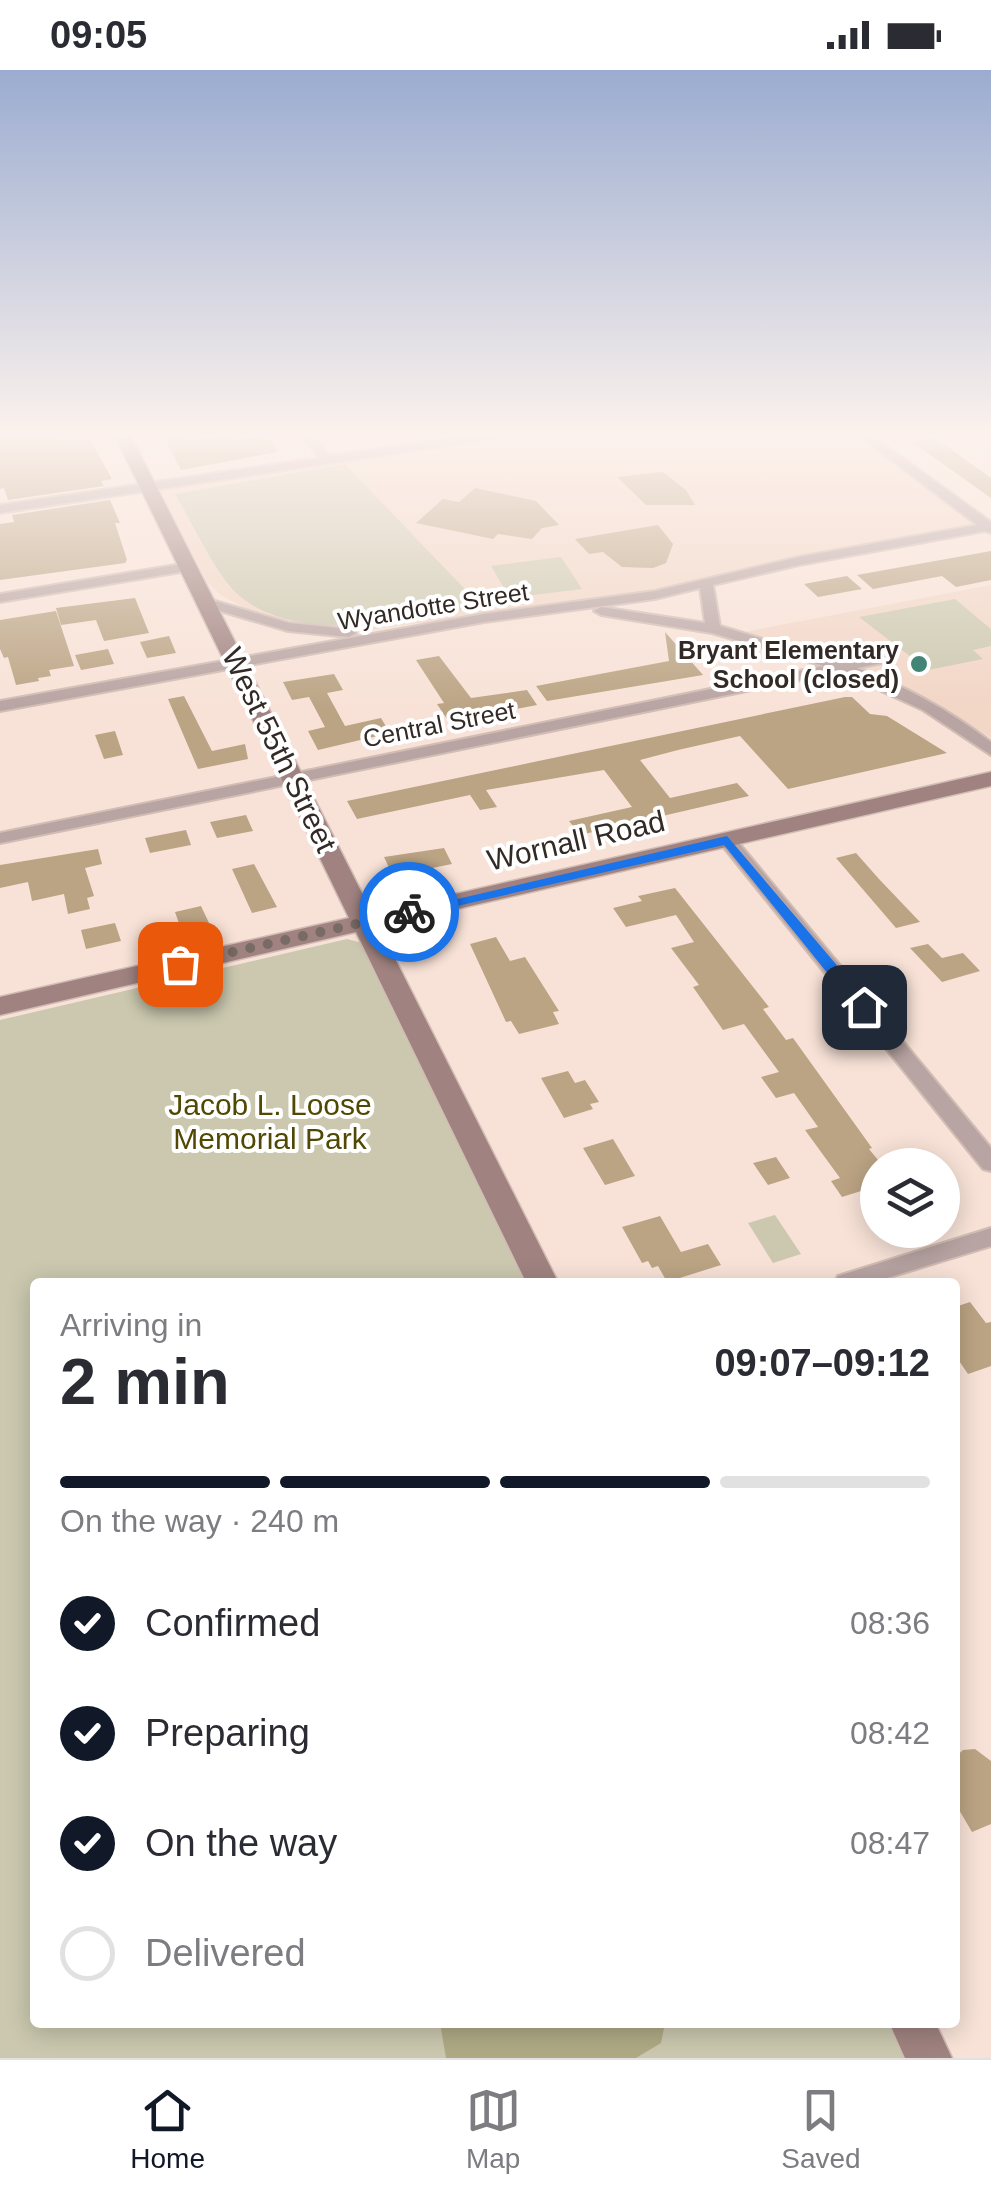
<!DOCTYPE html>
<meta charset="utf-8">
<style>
:root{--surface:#fff;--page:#f2f2f3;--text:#2b2b33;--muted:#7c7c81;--line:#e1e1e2;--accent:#111827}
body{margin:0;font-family:Helvetica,sans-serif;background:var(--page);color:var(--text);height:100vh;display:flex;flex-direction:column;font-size:38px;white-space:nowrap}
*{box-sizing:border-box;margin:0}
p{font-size:32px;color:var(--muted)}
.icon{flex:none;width:55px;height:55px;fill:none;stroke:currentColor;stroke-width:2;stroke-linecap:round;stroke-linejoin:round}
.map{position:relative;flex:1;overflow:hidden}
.side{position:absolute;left:30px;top:1208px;width:930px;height:750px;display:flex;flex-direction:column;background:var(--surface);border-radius:10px;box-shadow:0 5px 25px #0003}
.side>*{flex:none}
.tools{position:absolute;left:860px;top:1078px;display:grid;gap:20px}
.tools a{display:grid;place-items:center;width:100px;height:100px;border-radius:50%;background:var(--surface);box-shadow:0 5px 25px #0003;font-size:50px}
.pin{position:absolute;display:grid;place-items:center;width:85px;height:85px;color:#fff;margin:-42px;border-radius:20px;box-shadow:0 5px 15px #0006}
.courier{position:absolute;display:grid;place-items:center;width:100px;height:100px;margin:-50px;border:8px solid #1a73e8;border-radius:50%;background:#fff;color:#222;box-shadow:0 2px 12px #0007}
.headline em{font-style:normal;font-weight:700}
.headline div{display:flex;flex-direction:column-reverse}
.headline{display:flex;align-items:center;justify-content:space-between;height:170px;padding:0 30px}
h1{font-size:65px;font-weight:700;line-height:75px}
.bar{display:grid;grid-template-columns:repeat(4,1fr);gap:15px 10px;align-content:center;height:120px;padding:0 30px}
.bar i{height:12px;border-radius:8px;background:var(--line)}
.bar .selected{background:var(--accent)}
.bar p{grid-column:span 4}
ol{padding:0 30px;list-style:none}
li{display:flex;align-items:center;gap:30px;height:110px}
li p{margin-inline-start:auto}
li .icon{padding:10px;border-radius:50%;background:var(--accent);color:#fff;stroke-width:4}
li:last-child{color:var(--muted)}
li i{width:55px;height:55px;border:5px solid var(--line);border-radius:50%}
.status{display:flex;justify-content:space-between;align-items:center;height:70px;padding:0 50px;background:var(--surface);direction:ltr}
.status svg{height:28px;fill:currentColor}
.tabs{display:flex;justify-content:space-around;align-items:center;height:140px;border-top:2px solid var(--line);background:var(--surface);font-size:28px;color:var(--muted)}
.tabs a{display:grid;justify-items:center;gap:5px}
.tabs .selected{color:var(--accent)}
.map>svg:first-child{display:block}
.built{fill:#f2d6c6}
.green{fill:#cbc8af}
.forest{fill:#afaa85}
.building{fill:#bba484}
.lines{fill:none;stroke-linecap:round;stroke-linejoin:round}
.minor-casing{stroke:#d1bdb4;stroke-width:4}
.secondary-casing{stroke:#d1bdb4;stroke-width:3}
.minor{fill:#b8a4a2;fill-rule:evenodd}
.secondary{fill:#a08381;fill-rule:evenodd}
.route{fill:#1a73e8}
.done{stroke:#786a64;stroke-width:10;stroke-dasharray:0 18}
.poi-dot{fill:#428577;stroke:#fff;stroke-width:4}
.labels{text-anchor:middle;stroke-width:8;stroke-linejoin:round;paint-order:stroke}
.far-street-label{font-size:25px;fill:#332a26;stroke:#fff}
.far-poi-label{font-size:25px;font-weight:bold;fill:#332a26;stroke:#fff;text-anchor:end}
.street-label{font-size:30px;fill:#332a26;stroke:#fff}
.park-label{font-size:30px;fill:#514903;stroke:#fff}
</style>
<div class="status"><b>09:05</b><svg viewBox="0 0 49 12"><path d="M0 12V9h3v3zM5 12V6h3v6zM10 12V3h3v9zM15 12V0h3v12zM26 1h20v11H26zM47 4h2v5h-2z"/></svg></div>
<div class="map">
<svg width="991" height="1988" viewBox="0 0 991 1988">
<rect width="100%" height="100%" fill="#f8e2d7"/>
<path class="built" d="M 544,362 L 853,362 L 980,456 L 789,489 L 634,524 L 374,559 L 341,560 L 282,552 L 256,544 L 221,525 L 208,513 L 160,420 Z
M 991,515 L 991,668 L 931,630 L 861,598 L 744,562 Z"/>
<path class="green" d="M 345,394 L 481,536 C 408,550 278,582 225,510 C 206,484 192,452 175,424 Z
M 561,487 L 582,519 L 510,528 L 491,496 Z
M 955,529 L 991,559 L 991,576 L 973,580 L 983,589 L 928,600 L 859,547 Z
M 347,869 L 362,873 L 528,1212 L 35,1212 L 35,1952 L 890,1952 L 908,1988 L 0,1988 L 0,950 Z
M 775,1145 L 801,1184 L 773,1193 L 748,1153 Z"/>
<path class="forest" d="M 440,1953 L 440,1952 L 665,1953 L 661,1973 L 636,1988 L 446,1988 Z"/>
<path class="building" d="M 0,362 L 17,362 L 18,366 L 60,362 L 63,371 L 90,370 L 112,409 L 101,411 L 104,416 L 8,430 L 4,418 L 0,419 Z
M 161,362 L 182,362 L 187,371 L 231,365 L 234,370 L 268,365 L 278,382 L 181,400 Z
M 935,368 L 991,408 L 991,428 L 912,372 Z
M 663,402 L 686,420 L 695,435 L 646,435 L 617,407 Z
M 475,418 L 536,431 L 559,455 L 542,458 L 532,469 L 498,464 L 493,469 L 416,453 L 443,429 L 459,432 Z
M 110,430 L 120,453 L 115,453 L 127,490 L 125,493 L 0,510 L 0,454 L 14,452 L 12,445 Z
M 658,455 L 673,474 L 666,493 L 653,498 L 622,497 L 603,482 L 589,484 L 575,469 Z
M 991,481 L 991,510 L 956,517 L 942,506 L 873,519 L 857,505 Z
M 847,506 L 862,519 L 818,527 L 804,514 Z
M 135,528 L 149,563 L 104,571 L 96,550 L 61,555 L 56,538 Z
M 56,541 L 74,596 L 49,600 L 51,606 L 38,608 L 39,611 L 16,615 L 8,587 L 4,588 L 0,579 L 0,550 Z
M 665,562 L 703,605 L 547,631 L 536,616 L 669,591 Z
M 169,566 L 176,583 L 147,588 L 140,572 Z
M 108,579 L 114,594 L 81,600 L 75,585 Z
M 439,586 L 471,628 L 527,620 L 537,635 L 449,652 L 437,634 L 444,633 L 416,590 Z
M 334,604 L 343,620 L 327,623 L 345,656 L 381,648 L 390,663 L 318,680 L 308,661 L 325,657 L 309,627 L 292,630 L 283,612 Z
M 184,626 L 212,681 L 245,674 L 248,689 L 198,699 L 168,629 Z
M 845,627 L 852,627 L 870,644 L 887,646 L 947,683 L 788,719 L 740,666 L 678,680 L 640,690 L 670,728 L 737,713 L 749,726 L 580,765 L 569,751 L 632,737 L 604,700 L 486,720 L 497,737 L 480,740 L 470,725 L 357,749 L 347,731 Z
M 115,661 L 123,685 L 104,689 L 95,665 Z
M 246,745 L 253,761 L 217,768 L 210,752 Z
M 186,760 L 191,775 L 150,783 L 145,768 Z
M 444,778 L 452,794 L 393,806 L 384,787 Z
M 98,779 L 102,794 L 85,798 L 94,826 L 87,828 L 90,839 L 68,844 L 64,824 L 32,831 L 28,812 L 0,818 L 0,795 Z
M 856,783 L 879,809 L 920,852 L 896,858 L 836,788 Z
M 254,794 L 277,837 L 252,843 L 232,799 Z
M 675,818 L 769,937 L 763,939 L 786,970 L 793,968 L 872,1078 L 869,1079 L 878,1090 L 878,1125 L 867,1129 L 861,1121 L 842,1127 L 831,1111 L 840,1108 L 805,1060 L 818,1057 L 794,1023 L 776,1028 L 761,1007 L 779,1002 L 744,954 L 723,960 L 693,917 L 699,915 L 671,878 L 694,872 L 676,845 L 626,857 L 613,838 L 642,831 L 638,826 Z
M 201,836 L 209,853 L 181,859 L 175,842 Z
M 115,853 L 121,871 L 86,879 L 81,860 Z
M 496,867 L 510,891 L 525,887 L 559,941 L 553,942 L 559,954 L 519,964 L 511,951 L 506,952 L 470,874 Z
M 928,874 L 942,888 L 963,883 L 980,901 L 942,912 L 910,878 Z
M 568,1001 L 575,1013 L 585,1010 L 599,1032 L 590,1034 L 593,1039 L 564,1048 L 541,1008 Z
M 613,1069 L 635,1106 L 605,1115 L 583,1078 Z
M 776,1087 L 790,1108 L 768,1115 L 753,1093 Z
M 660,1146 L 681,1182 L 708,1174 L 721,1195 L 667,1212 L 658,1196 L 652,1198 L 648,1191 L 642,1193 L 622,1157 Z
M 970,1232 L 986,1253 L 991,1252 L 991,1296 L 968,1304 L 955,1285 L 955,1237 Z
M 975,1679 L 991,1691 L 991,1754 L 972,1762 L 955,1733 L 955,1687 L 963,1680 Z"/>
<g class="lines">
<g class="minor-casing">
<path id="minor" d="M 300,362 L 312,362 L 329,386 L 495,362 L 523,362 L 517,365 L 0,443 L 0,435 L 319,388 Z
M 854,362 L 867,362 L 991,452 L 991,463 L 985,461 L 799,495 L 713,515 L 720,556 L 842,593 L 892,585 L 892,591 L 857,598 C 906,616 950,641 991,672 L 991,685 L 923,640 L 840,602 L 0,773 L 0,763 L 824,596 L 712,563 L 601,545 L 594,541 L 601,537 L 705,553 L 700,518 L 655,529 L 484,552 L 0,641 L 0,631 L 484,544 L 655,521 L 799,487 L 977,455 Z
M 188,493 L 193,494 L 193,500 L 0,532 L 0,524 Z
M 205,528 L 289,553 L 349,559 L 356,563 L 349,567 L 288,561 L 200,535 L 200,529 Z
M 727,765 L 733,766 L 991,1078 L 991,1101 L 983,1099 L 721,774 L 719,770 Z
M 991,1158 L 991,1176 L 874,1212 L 835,1212 L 838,1206 Z"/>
</g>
<g class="secondary-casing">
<path id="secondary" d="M 113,362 L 129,362 L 372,843 L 991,702 L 991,716 L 379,857 L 558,1212 L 526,1212 L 356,862 L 0,945 L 0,927 L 349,848 Z
M 889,1952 L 935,1952 L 952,1988 L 905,1988 Z"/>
</g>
<use href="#minor" class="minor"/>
<use href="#secondary" class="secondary"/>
</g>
<linearGradient id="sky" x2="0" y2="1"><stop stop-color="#9bacd0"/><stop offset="0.57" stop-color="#fcf2ed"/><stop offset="1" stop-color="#fcf2ed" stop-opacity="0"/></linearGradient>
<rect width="991" height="640" fill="url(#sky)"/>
<path class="route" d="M 727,766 L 869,933 L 869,941 L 858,941 L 724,775 L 409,847 L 402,842 Z"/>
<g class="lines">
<path class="done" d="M 180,894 L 409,842"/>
</g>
<circle class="poi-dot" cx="919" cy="594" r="10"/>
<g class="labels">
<g class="far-street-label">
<text transform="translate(433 536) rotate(-9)" y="9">Wyandotte Street</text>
<text transform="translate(439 654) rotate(-11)" y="9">Central Street</text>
</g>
<g class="far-poi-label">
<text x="899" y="589">Bryant Elementary<tspan x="899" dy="29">School (closed)</tspan></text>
</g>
<g class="street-label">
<text transform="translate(279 680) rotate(64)" y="10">West 55th Street</text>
<text transform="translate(576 771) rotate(-13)" y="10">Wornall Road</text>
</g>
<g class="park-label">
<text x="270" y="1045">Jacob L. Loose<tspan x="270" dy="34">Memorial Park</tspan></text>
</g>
</g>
</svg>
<div class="tools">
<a><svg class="icon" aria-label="layers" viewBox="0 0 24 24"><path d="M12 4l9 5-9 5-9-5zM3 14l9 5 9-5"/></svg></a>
</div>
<div class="pin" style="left:180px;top:894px;background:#ea580c"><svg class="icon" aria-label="bag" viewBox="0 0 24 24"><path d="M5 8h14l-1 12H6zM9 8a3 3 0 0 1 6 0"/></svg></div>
<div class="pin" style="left:864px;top:937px;background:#1f2937"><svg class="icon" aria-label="home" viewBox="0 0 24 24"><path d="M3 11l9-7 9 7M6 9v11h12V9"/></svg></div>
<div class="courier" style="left:409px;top:842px"><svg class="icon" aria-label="bike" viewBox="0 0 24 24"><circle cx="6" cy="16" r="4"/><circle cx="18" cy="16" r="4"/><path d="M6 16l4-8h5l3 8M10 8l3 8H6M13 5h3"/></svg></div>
<section class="side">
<div class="headline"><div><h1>2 min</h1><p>Arriving in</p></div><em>09:07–09:12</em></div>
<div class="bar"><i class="selected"></i><i class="selected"></i><i class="selected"></i><i></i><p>On the way · 240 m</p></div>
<ol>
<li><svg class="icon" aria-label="check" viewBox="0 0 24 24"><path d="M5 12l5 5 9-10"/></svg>Confirmed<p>08:36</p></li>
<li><svg class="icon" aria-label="check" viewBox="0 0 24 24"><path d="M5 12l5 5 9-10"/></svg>Preparing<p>08:42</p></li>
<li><svg class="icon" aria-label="check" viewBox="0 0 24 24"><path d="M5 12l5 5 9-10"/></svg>On the way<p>08:47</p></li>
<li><i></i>Delivered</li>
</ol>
</section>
</div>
<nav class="tabs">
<a class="selected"><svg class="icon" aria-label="home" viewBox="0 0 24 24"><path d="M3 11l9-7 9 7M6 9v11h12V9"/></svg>Home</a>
<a><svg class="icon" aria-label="map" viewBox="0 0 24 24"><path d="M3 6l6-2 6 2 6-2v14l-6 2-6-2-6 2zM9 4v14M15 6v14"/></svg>Map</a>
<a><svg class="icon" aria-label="saved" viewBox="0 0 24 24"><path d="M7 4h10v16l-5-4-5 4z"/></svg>Saved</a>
</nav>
